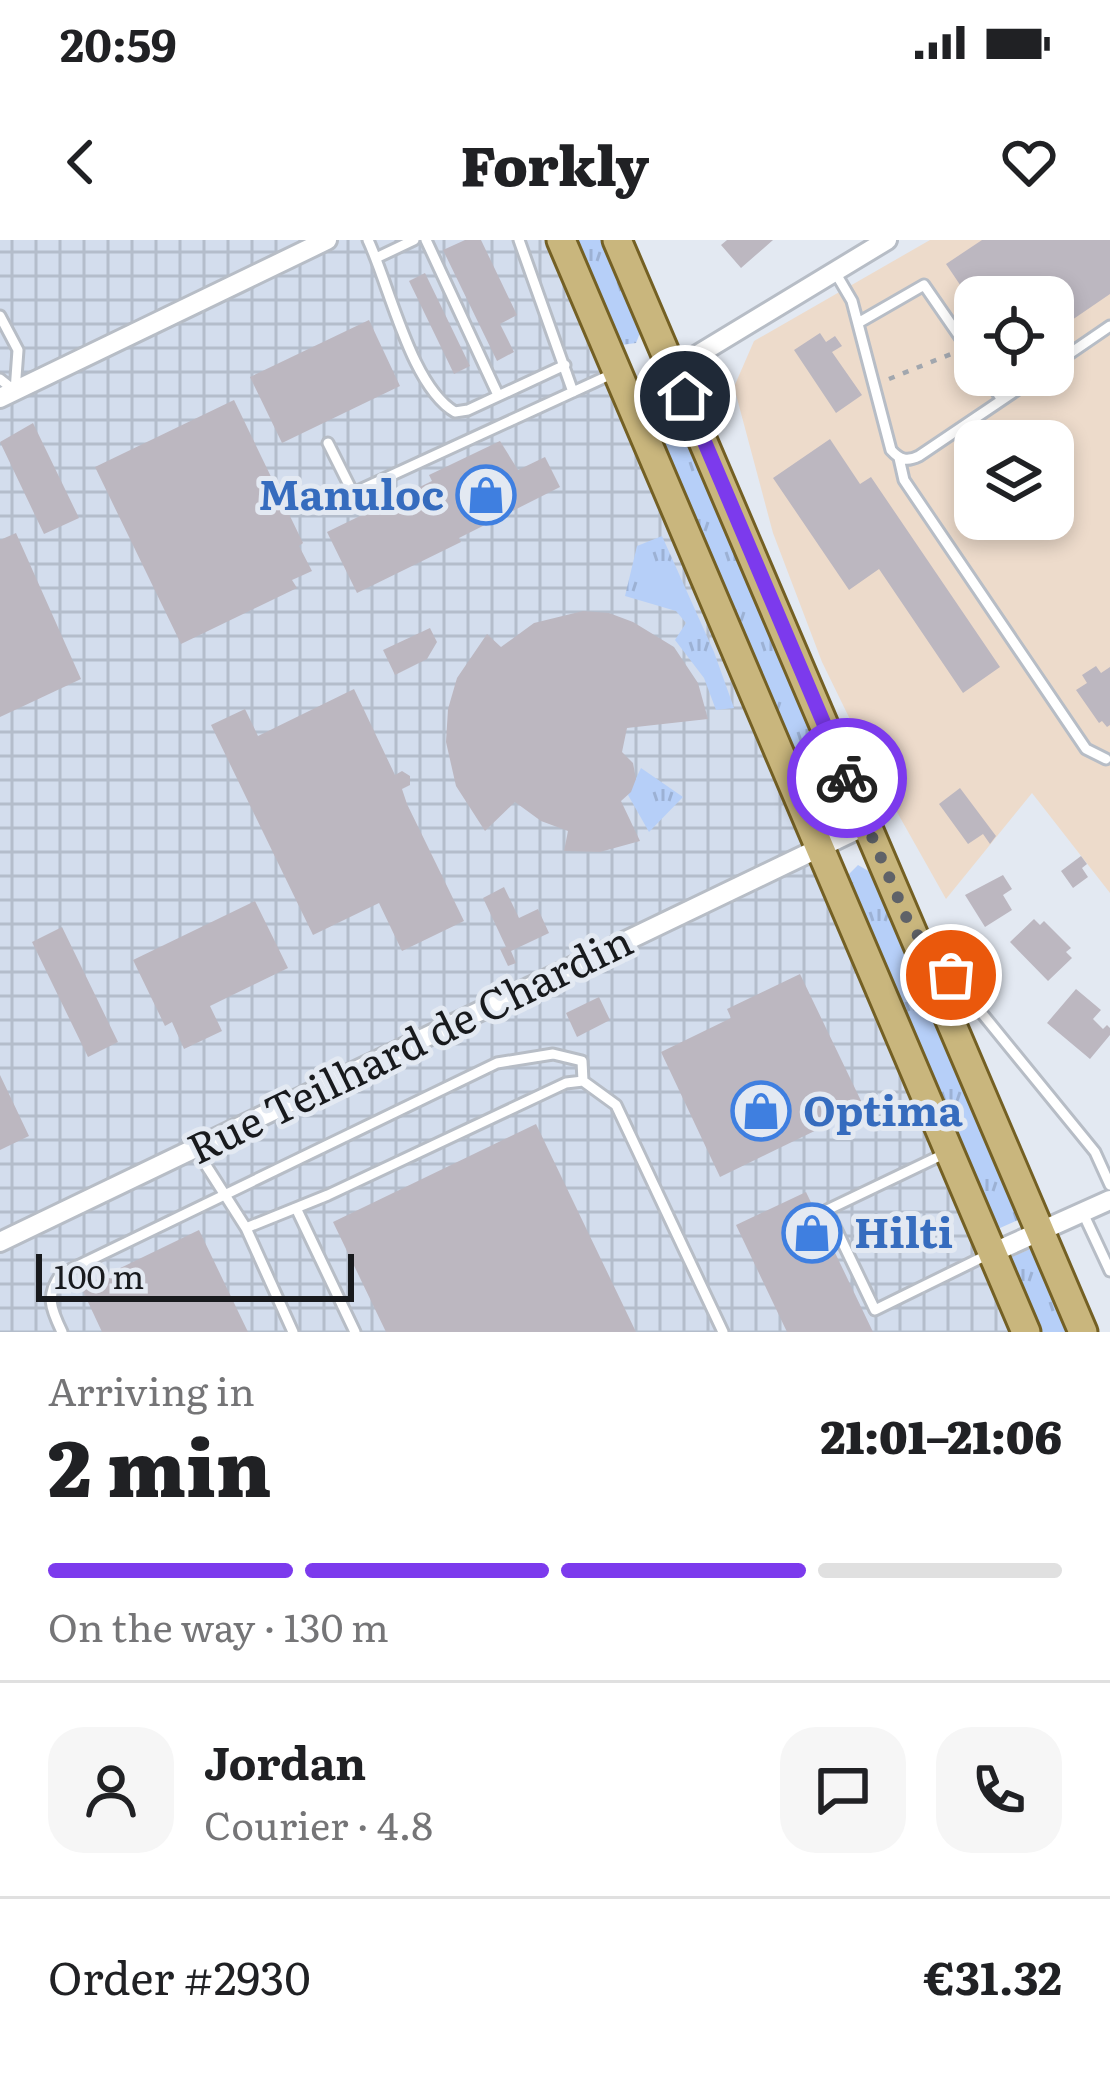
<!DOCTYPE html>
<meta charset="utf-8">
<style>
:root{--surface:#fff;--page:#f6f6f6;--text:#202124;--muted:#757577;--line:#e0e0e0;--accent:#7c3aed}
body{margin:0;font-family:Literata,serif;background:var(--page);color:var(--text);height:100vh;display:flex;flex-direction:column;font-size:45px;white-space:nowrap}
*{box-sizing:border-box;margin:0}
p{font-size:39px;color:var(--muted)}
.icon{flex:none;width:66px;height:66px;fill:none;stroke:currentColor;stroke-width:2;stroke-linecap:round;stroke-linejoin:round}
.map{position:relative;height:1092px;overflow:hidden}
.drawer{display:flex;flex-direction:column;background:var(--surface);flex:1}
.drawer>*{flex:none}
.fabs{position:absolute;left:954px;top:36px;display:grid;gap:24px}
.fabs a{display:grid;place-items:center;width:120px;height:120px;border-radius:24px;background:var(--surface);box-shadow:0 6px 18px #0003;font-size:60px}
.scale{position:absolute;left:36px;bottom:30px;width:318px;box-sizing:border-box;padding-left:12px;border:6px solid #181a1d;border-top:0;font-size:33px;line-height:42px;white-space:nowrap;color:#181a1d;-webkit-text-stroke:9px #e3e9f2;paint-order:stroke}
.pin{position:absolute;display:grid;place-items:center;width:102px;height:102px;color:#fff;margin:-51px;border:6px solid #fff;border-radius:50%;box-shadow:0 3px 12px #0007}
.courier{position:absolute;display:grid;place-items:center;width:120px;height:120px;margin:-60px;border:9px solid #7c3aed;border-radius:50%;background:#fff;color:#222;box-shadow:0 3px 15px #0007}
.summary em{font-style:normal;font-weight:800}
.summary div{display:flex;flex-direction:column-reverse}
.summary{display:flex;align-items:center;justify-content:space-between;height:204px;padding:0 48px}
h1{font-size:78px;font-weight:800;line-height:90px}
.bar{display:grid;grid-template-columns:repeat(4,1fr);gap:18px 12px;align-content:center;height:144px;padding:0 48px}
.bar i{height:15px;border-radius:9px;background:var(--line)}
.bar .current{background:var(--accent)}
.bar p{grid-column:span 4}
.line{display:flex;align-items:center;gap:30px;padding:0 48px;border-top:3px solid var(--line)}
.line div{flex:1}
.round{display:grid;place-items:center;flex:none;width:126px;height:126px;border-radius:36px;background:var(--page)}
.status{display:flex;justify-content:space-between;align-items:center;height:84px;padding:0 60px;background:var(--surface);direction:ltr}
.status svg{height:33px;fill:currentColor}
header{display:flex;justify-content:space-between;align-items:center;height:156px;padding:0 48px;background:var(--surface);font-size:54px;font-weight:800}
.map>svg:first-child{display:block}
.industrial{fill:url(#industrial-grid)}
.education{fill:#eddbcb;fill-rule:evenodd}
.grass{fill:url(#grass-tufts)}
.building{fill:#bcb7c0}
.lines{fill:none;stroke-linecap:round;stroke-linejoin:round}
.lane-casing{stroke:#b7bdc6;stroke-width:15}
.street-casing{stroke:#b7bdc6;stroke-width:24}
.primary-casing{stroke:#746024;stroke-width:33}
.path{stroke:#a2a7ae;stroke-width:4.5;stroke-dasharray:6 9;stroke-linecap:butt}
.lane{stroke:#fff;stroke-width:9}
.street{stroke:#fff;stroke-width:18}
.primary{stroke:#c9b67d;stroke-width:27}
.done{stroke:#5f6268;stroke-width:12;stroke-dasharray:0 21.6}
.route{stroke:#7c3aed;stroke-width:15}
.labels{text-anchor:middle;stroke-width:10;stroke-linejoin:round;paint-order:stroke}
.shop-label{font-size:42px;font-weight:bold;fill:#366cbe;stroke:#e3e9f2;text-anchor:start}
.street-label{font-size:42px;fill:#181a1d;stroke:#e3e9f2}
</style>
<div class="status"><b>20:59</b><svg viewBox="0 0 49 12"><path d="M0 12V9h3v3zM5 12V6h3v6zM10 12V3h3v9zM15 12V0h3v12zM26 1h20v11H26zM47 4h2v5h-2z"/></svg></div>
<header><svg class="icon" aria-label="back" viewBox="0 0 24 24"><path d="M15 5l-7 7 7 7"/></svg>Forkly<svg class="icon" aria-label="heart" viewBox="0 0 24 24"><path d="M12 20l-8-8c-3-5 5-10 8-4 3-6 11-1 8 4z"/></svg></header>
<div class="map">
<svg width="1110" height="1092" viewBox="0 0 1110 1092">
<defs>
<pattern id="industrial-grid" width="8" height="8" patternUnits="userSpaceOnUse" patternTransform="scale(3)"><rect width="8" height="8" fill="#d3dded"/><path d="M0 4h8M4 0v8" fill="none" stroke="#b4bdcb"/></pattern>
<pattern id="grass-tufts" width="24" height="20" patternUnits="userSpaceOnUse" patternTransform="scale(3)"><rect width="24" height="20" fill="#b6cff8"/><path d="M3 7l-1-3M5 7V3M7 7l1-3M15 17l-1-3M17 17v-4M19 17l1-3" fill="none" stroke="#9cb1d4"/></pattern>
</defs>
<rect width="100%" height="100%" fill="#e3e9f2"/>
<path class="industrial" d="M 0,0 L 561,0 L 1026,1092 L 0,1092 Z"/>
<path class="education" d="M 930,0 L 1110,0 L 1110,653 L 1032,553 L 946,659 L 884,549 L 822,422 L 773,293 L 734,147 L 754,101 ZM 975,57 L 1053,57 L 1053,135 L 975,135 ZM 975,201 L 1053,201 L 1053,279 L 975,279 Z"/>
<path class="grass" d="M 571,0 L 606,0 L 642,88 L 636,103 L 621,105 L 615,102 Z
M 664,176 L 680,179 L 840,553 L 836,570 L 828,574 L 814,569 L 654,189 Z
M 662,296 L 714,412 L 734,468 L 716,470 L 704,438 L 675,400 L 686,383 L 676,371 L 625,356 L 637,306 Z
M 641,528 L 683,557 L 649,592 L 628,555 Z
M 858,625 L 879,637 L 1021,974 L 1020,979 L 1000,988 L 993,986 L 846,637 Z
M 1033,1008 L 1072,1092 L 1038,1092 L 1009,1022 L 1011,1017 Z"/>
<path class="building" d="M 465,0 L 481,0 L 517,75 L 500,84 L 514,112 L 497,121 L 443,10 Z
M 727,0 L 773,0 L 741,28 L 721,5 Z
M 982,0 L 1110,0 L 1110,54 L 1053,93 L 1053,57 L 975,57 L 975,67 L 946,24 Z
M 425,33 L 470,126 L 454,134 L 409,41 Z
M 369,80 L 400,146 L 282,203 L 250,137 Z
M 820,93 L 826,102 L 835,96 L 842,106 L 832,112 L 862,155 L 836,173 L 794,110 Z
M 234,160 L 303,303 L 299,306 L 312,331 L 292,340 L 297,348 L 181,404 L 95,227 Z
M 33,183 L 79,278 L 44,294 L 0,202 Z
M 830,199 L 860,244 L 871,237 L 1000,427 L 963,453 L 879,329 L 849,350 L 773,238 Z
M 500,201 L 518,230 L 545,217 L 560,247 L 459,298 L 461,302 L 357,353 L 327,292 L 432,241 L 429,235 Z
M 16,293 L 81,439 L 0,477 L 0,300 Z
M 583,371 L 609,373 L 633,382 L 674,407 L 698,443 L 708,479 L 627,488 L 622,512 L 633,523 L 636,539 L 631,552 L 621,561 L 640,601 L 600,612 L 564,611 L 568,591 L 541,581 L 515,562 L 485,591 L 456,546 L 446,502 L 448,469 L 457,438 L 487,394 L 501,407 L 534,383 Z
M 430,388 L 437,402 L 427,419 L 395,435 L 383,410 Z
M 1096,426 L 1101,433 L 1110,427 L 1110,485 L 1107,487 L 1102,481 L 1099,483 L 1076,450 L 1087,443 L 1082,435 Z
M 354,449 L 395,535 L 402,531 L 410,536 L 410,545 L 402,549 L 407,564 L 464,681 L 402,711 L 379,663 L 313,695 L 211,485 L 245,469 L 258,496 Z
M 960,548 L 996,596 L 990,604 L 983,594 L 968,604 L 939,564 Z
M 1081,616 L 1087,624 L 1082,628 L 1088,637 L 1073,648 L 1061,631 Z
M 1003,635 L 1012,649 L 1003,655 L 1012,670 L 985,687 L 965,655 Z
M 504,647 L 519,678 L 538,669 L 549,693 L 511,711 L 516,723 L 508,726 L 500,709 L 506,707 L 483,658 Z
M 255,661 L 288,728 L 210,766 L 222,791 L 184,809 L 172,782 L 165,786 L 133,720 Z
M 1034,679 L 1040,685 L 1044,681 L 1071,708 L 1066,712 L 1072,718 L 1048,741 L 1010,702 Z
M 62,687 L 118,802 L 88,817 L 32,702 Z
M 800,734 L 864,867 L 720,937 L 661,812 L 731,778 L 727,769 Z
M 1076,749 L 1101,770 L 1093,779 L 1103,789 L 1107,785 L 1110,788 L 1110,795 L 1090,819 L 1047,783 Z
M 599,757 L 610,780 L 577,797 L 566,773 Z
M 0,835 L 29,896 L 0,910 Z
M 536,884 L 636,1092 L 386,1092 L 333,982 Z
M 806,952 L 873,1092 L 787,1092 L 736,985 Z
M 199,990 L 248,1092 L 102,1092 L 81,1047 Z"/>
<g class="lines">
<g class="lane-casing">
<path id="lane" d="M 368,0 C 390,47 411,146 455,172 L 468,170 L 565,125
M 426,0 L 498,155
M 519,0 L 573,152
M 376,18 L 414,0
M 835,32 L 852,61 L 891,210 C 900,220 907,222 919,216 L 1039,135
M 0,76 L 18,110 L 15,151 L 0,139
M 858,83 L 924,45 L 975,119
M 1053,125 L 1110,86
M 986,135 L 1002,160
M 328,203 L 353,253 L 612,134
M 899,218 L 904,240 L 1086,509 L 1106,519
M 932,712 L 1095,912 L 1110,945
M 195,908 L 246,988 L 328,955 L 566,843 L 583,841 L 616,865 L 723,1092
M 944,914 L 827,970 L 875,1070 L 989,1014
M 296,968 L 355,1092
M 1082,971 L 1110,1031
M 246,988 L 293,1092
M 62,1092 C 51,1069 45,1056 61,1034 L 497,823 L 553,814 L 582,821 L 583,841"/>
</g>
<g class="street-casing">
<path id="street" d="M 628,157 L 887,0
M 0,158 L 327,0
M 0,1002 L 867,585
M 992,1013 L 1110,960"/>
</g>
<g class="primary-casing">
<path id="primary" d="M 561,0 L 1026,1092
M 617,0 L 1083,1092"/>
</g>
<path class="path" d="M 889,139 L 956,112"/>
<use href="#lane" class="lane"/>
<use href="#street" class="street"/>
<use href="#primary" class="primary"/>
</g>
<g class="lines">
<path class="done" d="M 847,538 L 910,686 L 951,735"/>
<path class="route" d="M 685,156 L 847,538"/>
</g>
<defs>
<g id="shop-ring" transform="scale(3)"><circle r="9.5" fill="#e3e9f2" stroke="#3f7fe0" stroke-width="1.5"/><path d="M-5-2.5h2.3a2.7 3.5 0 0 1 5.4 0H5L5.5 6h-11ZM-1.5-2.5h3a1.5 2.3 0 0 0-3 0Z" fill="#3f7fe0"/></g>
</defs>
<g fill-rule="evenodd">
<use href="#shop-ring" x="486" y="255"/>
<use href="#shop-ring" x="761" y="871"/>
<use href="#shop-ring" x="812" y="993"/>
</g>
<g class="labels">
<g class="shop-label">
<text x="444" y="270" text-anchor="end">Manuloc</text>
<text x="803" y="886">Optima</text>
<text x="854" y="1008">Hilti</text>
</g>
<g class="street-label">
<text transform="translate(410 805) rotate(-26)" y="15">Rue Teilhard de Chardin</text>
</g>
</g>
</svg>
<div class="fabs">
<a><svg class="icon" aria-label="locate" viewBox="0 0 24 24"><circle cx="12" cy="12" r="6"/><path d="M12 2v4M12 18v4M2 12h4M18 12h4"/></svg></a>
<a><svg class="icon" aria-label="layers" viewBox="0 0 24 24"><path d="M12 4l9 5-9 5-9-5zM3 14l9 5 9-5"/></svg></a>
</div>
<div class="scale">100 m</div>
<div class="pin" style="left:951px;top:735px;background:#ea580c"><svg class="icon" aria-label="bag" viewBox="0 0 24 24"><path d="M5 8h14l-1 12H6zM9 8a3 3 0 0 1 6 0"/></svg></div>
<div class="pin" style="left:685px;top:156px;background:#1f2937"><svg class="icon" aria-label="home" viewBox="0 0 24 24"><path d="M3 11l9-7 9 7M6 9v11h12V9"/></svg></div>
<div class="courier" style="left:847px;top:538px"><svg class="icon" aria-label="bike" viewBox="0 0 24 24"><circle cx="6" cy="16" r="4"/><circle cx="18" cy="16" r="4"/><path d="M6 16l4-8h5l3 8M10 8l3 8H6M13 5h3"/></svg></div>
</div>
<section class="drawer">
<div class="summary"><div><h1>2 min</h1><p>Arriving in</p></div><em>21:01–21:06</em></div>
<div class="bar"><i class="current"></i><i class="current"></i><i class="current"></i><i></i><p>On the way · 130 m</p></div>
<div class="line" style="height:216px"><a class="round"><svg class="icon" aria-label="person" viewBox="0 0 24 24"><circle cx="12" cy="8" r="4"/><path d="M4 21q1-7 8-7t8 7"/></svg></a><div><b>Jordan</b><p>Courier · 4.8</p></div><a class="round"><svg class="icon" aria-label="chat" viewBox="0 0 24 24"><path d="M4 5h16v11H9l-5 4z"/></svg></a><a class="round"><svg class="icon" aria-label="phone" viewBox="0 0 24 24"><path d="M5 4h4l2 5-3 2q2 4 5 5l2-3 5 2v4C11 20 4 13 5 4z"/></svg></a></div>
<div class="line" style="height:156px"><div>Order #2930</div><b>€31.32</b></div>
</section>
